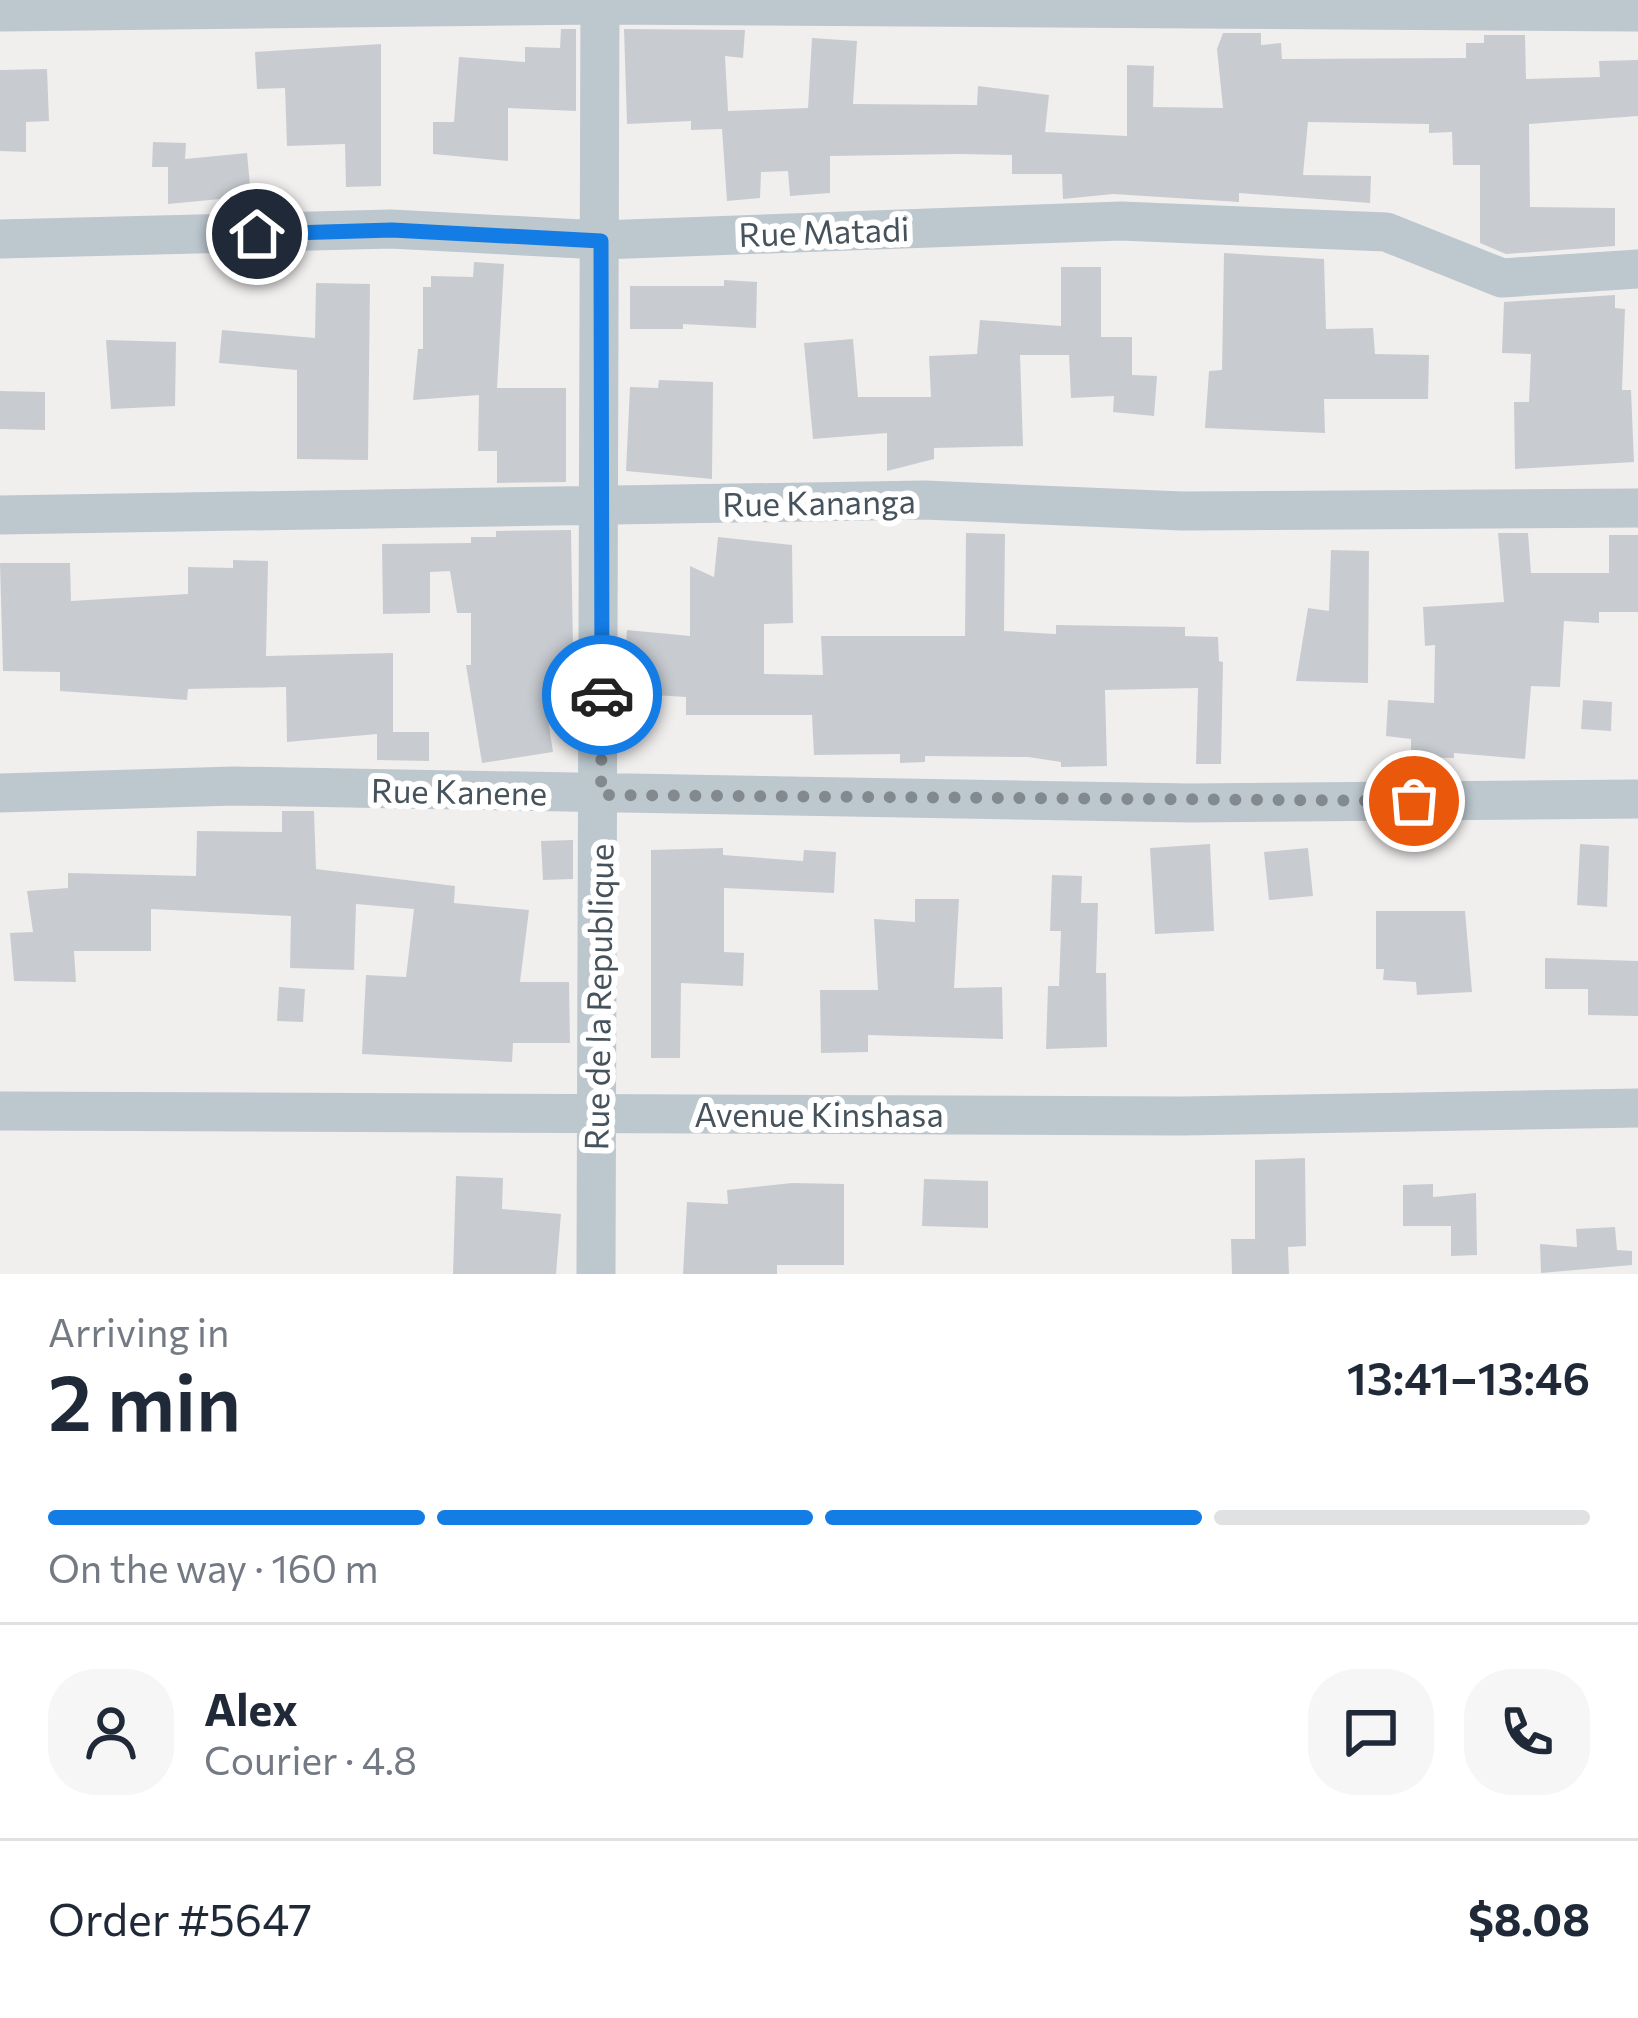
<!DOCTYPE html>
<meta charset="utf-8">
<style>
:root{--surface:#fff;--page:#f6f6f7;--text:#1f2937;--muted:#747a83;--line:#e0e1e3;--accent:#137ce5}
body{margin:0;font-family:Commissioner,sans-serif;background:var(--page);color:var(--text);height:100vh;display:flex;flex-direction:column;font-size:45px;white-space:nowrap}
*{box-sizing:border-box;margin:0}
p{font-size:39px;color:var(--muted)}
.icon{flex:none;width:66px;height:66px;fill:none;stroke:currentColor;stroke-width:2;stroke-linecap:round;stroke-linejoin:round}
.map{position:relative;height:1274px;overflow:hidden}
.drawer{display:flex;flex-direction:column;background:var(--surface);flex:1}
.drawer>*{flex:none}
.pin{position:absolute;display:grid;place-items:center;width:102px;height:102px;color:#fff;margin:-51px;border:6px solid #fff;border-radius:50%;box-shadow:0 3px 12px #0007}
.courier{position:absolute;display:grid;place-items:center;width:120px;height:120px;margin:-60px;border:9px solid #137ce5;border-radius:50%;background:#fff;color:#222;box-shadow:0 3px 15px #0007}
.overview em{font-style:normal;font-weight:600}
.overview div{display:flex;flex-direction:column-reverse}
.overview{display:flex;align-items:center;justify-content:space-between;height:204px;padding:0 48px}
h1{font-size:78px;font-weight:600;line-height:90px}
.bar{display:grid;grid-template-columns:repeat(4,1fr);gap:18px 12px;align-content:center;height:144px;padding:0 48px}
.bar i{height:15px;border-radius:9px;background:var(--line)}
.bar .selected{background:var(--accent)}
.bar p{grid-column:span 4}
.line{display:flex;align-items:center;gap:30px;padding:0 48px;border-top:3px solid var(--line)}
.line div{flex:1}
.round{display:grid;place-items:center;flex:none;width:126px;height:126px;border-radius:48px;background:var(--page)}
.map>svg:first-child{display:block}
.building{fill:#c8ccd1}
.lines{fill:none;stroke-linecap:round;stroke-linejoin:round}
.minor{stroke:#bcc7ce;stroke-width:39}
.done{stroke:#82898f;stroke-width:12;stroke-dasharray:0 21.6}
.route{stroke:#137ce5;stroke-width:15}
.labels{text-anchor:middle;stroke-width:12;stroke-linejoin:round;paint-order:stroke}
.street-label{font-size:33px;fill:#46535c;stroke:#fff}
</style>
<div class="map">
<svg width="1638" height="1274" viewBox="0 0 1638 1274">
<rect width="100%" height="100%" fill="#f1eeee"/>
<path class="building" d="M 561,29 L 576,29 L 576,111 L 508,108 L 508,161 L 433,154 L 433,122 L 454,122 L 459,57 L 525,62 L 525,47 L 560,48 Z
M 624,29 L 745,30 L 743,58 L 725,56 L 728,111 L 808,108 L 812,38 L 857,41 L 853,104 L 977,105 L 978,86 L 1049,95 L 1045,132 L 1127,136 L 1127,65 L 1154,66 L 1153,107 L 1223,108 L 1217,49 L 1223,33 L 1261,33 L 1261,45 L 1281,43 L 1282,59 L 1466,58 L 1466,43 L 1484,43 L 1484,35 L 1525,35 L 1526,79 L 1600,77 L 1599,61 L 1638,60 L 1638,116 L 1529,124 L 1530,207 L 1615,208 L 1615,246 L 1506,254 L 1480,243 L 1480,165 L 1453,165 L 1452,132 L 1429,133 L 1429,124 L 1308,122 L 1303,175 L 1371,176 L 1370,203 L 1239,193 L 1239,202 L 1113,194 L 1063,199 L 1062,174 L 1012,174 L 1012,155 L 959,154 L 830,156 L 830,193 L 790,196 L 788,171 L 761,172 L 760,198 L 727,201 L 722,129 L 691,130 L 691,121 L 627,124 Z
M 381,44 L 381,186 L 346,187 L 345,144 L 287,146 L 285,88 L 257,89 L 255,52 Z
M 47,69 L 49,121 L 26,122 L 26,152 L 0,151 L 0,70 Z
M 153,142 L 186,143 L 185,159 L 247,153 L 251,196 L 168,204 L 168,167 L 152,167 Z
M 1224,253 L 1324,259 L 1326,329 L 1373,328 L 1375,354 L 1429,355 L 1428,399 L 1324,399 L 1325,433 L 1205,428 L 1209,371 L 1222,370 Z
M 474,262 L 504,264 L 497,388 L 566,388 L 566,482 L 497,483 L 497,451 L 478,451 L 479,395 L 413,400 L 418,349 L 423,349 L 423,287 L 431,287 L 431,276 L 473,277 Z
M 1061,267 L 1101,267 L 1101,337 L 1132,337 L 1132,375 L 1157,376 L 1154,416 L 1113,412 L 1114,396 L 1071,398 L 1069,355 L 1020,355 L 1023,446 L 934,448 L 934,459 L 887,471 L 887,433 L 813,439 L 804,343 L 853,339 L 858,397 L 931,397 L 929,356 L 977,354 L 980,320 L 1061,326 Z
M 724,280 L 757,282 L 756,328 L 683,324 L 683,329 L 630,329 L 630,286 L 724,286 Z
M 316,283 L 370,284 L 368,460 L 297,459 L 297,370 L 219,363 L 222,330 L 315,338 Z
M 1615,295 L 1615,308 L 1625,309 L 1622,390 L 1631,390 L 1634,462 L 1515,469 L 1514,402 L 1529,402 L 1531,354 L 1502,353 L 1504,302 Z
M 106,340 L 176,342 L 175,406 L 111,409 Z
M 659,380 L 713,382 L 712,479 L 626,471 L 630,387 L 658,388 Z
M 0,391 L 45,392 L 45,430 L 0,429 Z
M 571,530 L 574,708 L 545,700 L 553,752 L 482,763 L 466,665 L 471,665 L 471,613 L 457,613 L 450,571 L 430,572 L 430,613 L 383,614 L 382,544 L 471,543 L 471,537 L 496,537 L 496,531 Z
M 966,533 L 1005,534 L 1004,631 L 1056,634 L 1056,625 L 1185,627 L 1185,636 L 1218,637 L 1219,661 L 1223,662 L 1221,764 L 1196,764 L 1198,688 L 1105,690 L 1107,766 L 1061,767 L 1061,762 L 1028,757 L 925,756 L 925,762 L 900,763 L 900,754 L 814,755 L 812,715 L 686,715 L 686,697 L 622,693 L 627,630 L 690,636 L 690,566 L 714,577 L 718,537 L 792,545 L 793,623 L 764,624 L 764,674 L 823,675 L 821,636 L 965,636 Z
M 1498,533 L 1528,533 L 1531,573 L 1609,573 L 1609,535 L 1638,535 L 1638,612 L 1599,612 L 1599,623 L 1564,621 L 1560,687 L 1531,686 L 1525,759 L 1454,753 L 1454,758 L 1411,757 L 1411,739 L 1386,736 L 1388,700 L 1434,703 L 1435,645 L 1425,646 L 1423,607 L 1504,602 Z
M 1331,550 L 1369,551 L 1368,683 L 1296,681 L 1308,608 L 1329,611 Z
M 233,560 L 268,561 L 266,656 L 393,653 L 393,732 L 429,732 L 429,761 L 377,760 L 377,734 L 287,742 L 286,687 L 188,689 L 187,700 L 60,691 L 60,672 L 3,671 L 0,563 L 70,563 L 71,601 L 188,594 L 188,567 L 233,568 Z
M 1583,700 L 1612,702 L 1611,731 L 1581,729 Z
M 282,811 L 314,811 L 316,869 L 455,886 L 454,903 L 529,910 L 520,982 L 569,982 L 570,1043 L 513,1043 L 512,1062 L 362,1054 L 366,975 L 406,977 L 414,909 L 356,904 L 354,970 L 290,968 L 291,916 L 151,909 L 151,951 L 74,951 L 76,982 L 14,981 L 10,933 L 33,932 L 27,891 L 68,888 L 68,873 L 196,876 L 197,831 L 282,832 Z
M 573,840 L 573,879 L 543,880 L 541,841 Z
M 1210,844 L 1214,931 L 1155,934 L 1150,848 Z
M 1580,844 L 1609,846 L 1607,907 L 1577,905 Z
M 723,848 L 723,855 L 803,861 L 804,850 L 836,852 L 834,893 L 724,888 L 724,952 L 744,953 L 743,986 L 681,983 L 680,1058 L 651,1058 L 651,850 Z
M 1308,848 L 1313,896 L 1269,900 L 1264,852 Z
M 1052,875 L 1082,876 L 1081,903 L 1098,903 L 1096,973 L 1106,973 L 1107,1047 L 1046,1049 L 1048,986 L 1059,986 L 1061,931 L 1050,931 Z
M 915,899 L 959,899 L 954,988 L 1002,987 L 1003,1039 L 868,1035 L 868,1052 L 821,1053 L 820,990 L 878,990 L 874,919 L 915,922 Z
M 1376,911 L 1465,911 L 1472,992 L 1417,995 L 1416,982 L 1383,980 L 1384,969 L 1376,969 Z
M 1545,958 L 1638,961 L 1638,1016 L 1588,1015 L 1588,989 L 1545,989 Z
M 279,987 L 305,989 L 303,1022 L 277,1021 Z
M 1305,1158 L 1306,1246 L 1288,1247 L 1289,1274 L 1232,1274 L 1231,1239 L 1255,1239 L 1255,1160 Z
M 456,1176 L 503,1178 L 502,1209 L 561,1214 L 556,1274 L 453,1274 Z
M 924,1179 L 988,1181 L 988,1228 L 922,1226 Z
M 792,1183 L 844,1184 L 844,1265 L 777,1265 L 777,1274 L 683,1274 L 687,1202 L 728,1204 L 727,1190 Z
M 1433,1184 L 1433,1197 L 1476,1193 L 1477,1255 L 1451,1256 L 1451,1226 L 1403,1226 L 1403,1185 Z
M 1615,1227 L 1617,1250 L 1632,1251 L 1632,1265 L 1541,1273 L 1540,1244 L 1577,1247 L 1576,1229 Z"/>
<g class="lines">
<path class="minor" d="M 0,12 L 600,5 L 1638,12
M 0,239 L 391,229 L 601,240 L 1121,221 L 1386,232 L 1502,278 L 1638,269
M 0,515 L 925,500 L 1182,511 L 1638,508
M 0,793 L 234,786 L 1190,803 L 1638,799
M 0,1111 L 1182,1116 L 1638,1108
M 596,1274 L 600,0"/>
</g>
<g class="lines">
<path class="done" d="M 602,695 L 601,795 L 1414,801"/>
<path class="route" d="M 257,234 L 392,230 L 601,241 L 602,695"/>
</g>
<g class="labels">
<g class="street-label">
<text transform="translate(824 232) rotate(-2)" y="12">Rue Matadi</text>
<text transform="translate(819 503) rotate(-1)" y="12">Rue Kananga</text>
<text transform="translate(459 792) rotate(1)" y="12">Rue Kanene</text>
<text transform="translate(599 997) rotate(-89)" y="12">Rue de la Republique</text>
<text x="819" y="1127">Avenue Kinshasa</text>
</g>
</g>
</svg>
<div class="pin" style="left:1414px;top:801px;background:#ea580c"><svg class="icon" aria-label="bag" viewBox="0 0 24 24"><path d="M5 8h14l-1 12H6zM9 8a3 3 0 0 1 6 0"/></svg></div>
<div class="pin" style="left:257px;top:234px;background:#1f2937"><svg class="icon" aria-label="home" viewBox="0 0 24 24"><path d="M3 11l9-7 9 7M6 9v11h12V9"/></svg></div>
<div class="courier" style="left:602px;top:695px"><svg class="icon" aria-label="car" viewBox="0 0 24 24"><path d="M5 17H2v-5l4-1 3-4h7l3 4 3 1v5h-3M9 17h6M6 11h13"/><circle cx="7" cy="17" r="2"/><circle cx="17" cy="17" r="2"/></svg></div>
</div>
<section class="drawer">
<div class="overview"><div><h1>2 min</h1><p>Arriving in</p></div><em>13:41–13:46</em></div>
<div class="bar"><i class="selected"></i><i class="selected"></i><i class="selected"></i><i></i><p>On the way · 160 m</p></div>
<div class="line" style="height:216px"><a class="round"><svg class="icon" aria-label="person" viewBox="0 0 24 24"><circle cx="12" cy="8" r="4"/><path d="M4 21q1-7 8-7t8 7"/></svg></a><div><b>Alex</b><p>Courier · 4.8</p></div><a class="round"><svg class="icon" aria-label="chat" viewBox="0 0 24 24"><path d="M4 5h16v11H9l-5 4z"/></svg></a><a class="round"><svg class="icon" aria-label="phone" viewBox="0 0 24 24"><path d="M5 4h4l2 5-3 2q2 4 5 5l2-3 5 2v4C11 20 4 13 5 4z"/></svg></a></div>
<div class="line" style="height:156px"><div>Order #5647</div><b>$8.08</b></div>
</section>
